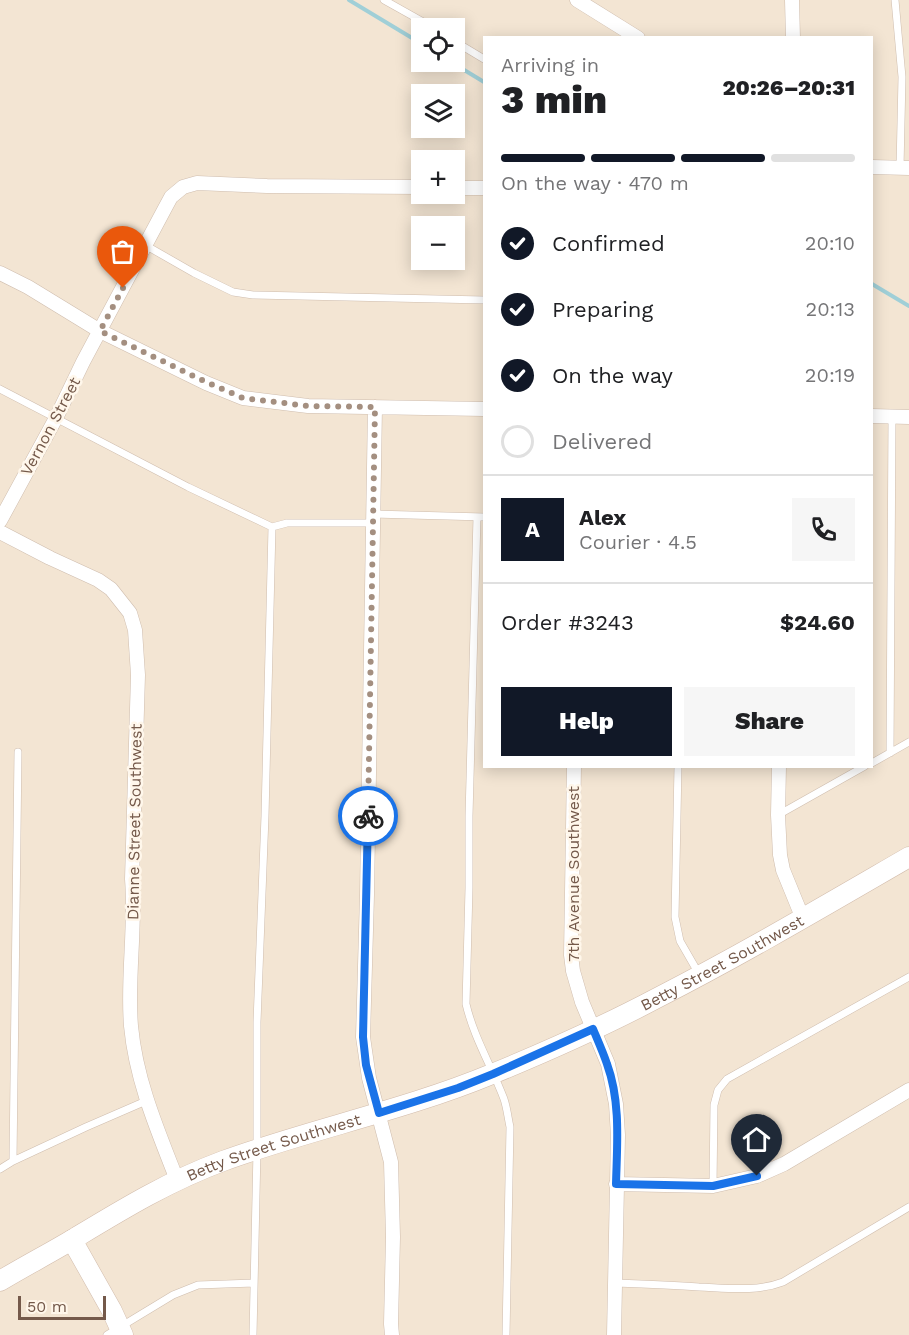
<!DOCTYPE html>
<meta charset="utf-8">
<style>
:root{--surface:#fff;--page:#f6f6f6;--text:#202124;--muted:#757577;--line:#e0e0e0;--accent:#111827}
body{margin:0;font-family:"Work Sans",sans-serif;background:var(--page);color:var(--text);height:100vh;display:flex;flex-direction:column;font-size:22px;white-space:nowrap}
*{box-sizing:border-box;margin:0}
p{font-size:20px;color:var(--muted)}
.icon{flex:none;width:33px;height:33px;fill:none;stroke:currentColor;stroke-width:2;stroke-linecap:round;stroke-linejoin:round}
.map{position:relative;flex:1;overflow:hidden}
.sheet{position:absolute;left:483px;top:36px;width:390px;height:732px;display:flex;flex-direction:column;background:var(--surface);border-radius:0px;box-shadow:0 3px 15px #0003}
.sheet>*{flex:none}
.tools{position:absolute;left:411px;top:18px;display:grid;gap:12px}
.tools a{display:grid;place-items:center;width:54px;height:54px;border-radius:0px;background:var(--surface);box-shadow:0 3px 15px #0003;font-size:30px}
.scale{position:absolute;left:18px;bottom:15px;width:88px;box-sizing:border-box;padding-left:6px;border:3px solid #74594a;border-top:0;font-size:16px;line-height:21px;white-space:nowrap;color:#74594a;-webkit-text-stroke:4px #fff7eb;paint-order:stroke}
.pin{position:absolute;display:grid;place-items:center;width:51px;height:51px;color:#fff;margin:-62px -26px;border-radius:50% 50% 50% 0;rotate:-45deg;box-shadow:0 0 6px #0007}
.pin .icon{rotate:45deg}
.courier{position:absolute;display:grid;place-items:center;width:60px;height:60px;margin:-30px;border:4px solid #1a73e8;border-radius:50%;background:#fff;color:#222;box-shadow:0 2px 8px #0007}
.head em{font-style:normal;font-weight:800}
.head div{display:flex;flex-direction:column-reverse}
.head{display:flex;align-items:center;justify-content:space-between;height:102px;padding:0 18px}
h1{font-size:39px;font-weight:800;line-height:45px}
.bar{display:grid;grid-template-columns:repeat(4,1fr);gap:9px 6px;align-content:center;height:72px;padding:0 18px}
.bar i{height:8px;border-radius:4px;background:var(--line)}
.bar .active{background:var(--accent)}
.bar p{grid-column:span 4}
.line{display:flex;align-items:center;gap:15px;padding:0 18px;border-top:2px solid var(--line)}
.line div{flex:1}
.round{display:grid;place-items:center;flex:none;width:63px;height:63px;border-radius:0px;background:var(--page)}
ol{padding:0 18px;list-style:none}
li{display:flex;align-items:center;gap:18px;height:66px}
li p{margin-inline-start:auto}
li .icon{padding:6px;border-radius:50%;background:var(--accent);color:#fff;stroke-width:4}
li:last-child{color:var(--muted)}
li i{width:33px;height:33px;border:3px solid var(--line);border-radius:50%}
.button{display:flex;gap:12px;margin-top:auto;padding:12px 18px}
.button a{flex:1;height:69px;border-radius:0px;background:var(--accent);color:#fff;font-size:24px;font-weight:800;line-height:69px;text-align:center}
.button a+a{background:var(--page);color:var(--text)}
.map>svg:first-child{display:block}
.residential{fill:#f3e5d3;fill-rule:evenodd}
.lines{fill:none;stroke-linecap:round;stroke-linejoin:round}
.stream{stroke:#a0cfd7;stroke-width:4}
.lane-casing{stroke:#cfbdae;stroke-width:8}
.street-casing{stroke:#cfbdae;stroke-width:15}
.secondary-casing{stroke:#d2bcac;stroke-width:21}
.lane{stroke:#fff;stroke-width:7}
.street{stroke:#fff;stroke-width:14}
.secondary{stroke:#fff;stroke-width:20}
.done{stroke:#a48f80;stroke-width:6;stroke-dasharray:0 10.8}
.route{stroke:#1a73e8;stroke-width:8}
.labels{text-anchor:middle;stroke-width:5;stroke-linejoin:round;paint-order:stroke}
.street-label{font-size:16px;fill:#74594a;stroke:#fff7eb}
</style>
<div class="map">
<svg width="909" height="1335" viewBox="0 0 909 1335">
<rect width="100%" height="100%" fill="#fcf3e5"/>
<path class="residential" d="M 0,0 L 909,0 L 909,1335 L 0,1335 ZM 422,28 L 454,28 L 454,62 L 422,62 ZM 484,38 L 872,38 L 872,766 L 484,766 ZM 422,94 L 454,94 L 454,128 L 422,128 ZM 422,160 L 454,160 L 454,194 L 422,194 ZM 422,226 L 454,226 L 454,260 L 422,260 Z"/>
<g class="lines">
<path class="stream" d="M 349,0 L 422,44
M 451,62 L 484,82
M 872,284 L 909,306"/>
<g class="lane-casing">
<path id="lane" d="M 384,0 L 434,28
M 895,0 L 902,77 L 900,168
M 454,41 L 484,59
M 145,245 L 194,273 L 233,292 L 253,295 L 484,300
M 0,389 L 188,487 L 272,527 L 287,523 L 373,523
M 373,514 L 484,517
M 477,517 L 469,816 L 469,888 L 466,1004 C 474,1038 492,1067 504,1099 C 507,1108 508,1118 510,1127 L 506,1335
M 890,753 L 892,417
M 872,763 L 909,742
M 678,766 L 675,917 L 680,941 L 699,974
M 778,815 L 865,766
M 13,1161 L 18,752
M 0,1169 L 13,1161 L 86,1127 L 146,1101
M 713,1186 L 714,1105 L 718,1090 L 727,1079 L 909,977
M 615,1283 C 643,1284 671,1285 699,1287 C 727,1288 757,1292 783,1282 L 909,1207
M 107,1335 L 173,1295 L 198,1285 L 254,1283
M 253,1335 L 257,1150 L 257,1022 L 265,816 L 272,527"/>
</g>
<g class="street-casing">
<path id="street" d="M 577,0 L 638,38
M 792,0 L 793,38
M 872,167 L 909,168
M 454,188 L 484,188
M 0,273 L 28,287 L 100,331 L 206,383 L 243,398 L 308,406 L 484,409
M 375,407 L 367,895 L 363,1037 L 369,1078 L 391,1162 L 393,1237 L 391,1324 L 392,1335
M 872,416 L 909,417
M 0,521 L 56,418 L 83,362 L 164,210 L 171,197 L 183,187 L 197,183 L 267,186 L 422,187
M 0,532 L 50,558 L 98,580 L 111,589 L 130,613 L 135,630 L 138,675 L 132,879 C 136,928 127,977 131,1026 C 136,1080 157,1129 177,1180
M 574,766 L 571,955 L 573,971 L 582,1002 L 608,1064 L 616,1104 L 618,1135 L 614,1335
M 779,766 L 778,815 L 780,855 L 783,870 L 803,919
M 616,1184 L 713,1186 L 757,1176 L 784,1164 L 909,1090"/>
</g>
<g class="secondary-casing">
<g id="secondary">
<path d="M 72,1240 L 112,1311 L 123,1335"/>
<path id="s1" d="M 0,1281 C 25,1266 50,1253 75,1238 C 123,1209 169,1181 223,1161 C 311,1129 405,1110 492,1074 C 548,1051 604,1026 657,998 C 743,954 826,905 909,857"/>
</g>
</g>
<use href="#lane" class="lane"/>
<use href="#street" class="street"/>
<use href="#secondary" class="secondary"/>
</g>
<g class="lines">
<path class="done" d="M 123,288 L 100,331 L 206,382 L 243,398 L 308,406 L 375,407 L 368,816"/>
<path class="route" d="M 368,816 L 363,1037 L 366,1065 L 379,1113 L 458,1088 L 493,1074 L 593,1029 C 598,1041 603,1052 607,1064 C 621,1102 617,1145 616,1184 L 713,1186 L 757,1176"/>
</g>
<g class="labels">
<g class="street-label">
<text transform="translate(50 426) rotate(-62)" y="6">Vernon Street</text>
<text transform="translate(134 822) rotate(-89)" y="6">Dianne Street Southwest</text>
<text transform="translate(573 874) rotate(-90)" y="6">7th Avenue Southwest</text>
<text dy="6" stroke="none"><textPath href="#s1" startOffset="792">Betty Street Southwest</textPath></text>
<text dy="6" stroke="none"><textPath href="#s1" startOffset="306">Betty Street Southwest</textPath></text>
</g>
</g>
</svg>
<div class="tools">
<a><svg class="icon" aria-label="locate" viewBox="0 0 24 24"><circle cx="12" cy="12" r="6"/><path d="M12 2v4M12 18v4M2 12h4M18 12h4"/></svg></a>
<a><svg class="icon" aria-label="layers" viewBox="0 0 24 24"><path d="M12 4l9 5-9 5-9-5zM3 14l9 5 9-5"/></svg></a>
<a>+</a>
<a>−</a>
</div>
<div class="scale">50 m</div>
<div class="pin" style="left:123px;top:288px;background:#ea580c"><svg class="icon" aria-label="bag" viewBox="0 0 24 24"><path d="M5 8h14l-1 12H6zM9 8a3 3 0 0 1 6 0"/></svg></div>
<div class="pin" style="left:757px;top:1176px;background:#1f2937"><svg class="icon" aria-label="home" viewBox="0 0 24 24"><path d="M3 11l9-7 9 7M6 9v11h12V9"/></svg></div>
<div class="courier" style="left:368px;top:816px"><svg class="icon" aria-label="bike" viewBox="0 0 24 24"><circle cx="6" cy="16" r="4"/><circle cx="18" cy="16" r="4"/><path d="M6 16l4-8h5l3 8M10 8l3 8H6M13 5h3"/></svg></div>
<section class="sheet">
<div class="head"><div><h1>3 min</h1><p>Arriving in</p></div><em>20:26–20:31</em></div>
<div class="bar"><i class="active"></i><i class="active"></i><i class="active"></i><i></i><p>On the way · 470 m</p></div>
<ol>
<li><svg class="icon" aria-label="check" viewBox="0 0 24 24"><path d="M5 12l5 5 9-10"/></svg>Confirmed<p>20:10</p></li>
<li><svg class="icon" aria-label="check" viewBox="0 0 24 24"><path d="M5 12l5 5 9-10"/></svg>Preparing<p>20:13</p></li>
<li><svg class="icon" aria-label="check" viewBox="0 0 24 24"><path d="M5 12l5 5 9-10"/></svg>On the way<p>20:19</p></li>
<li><i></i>Delivered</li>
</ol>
<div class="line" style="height:108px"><b class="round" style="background:var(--accent);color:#fff">A</b><div><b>Alex</b><p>Courier · 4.5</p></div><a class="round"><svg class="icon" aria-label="phone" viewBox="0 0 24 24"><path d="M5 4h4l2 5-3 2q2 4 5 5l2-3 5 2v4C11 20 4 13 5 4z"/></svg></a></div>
<div class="line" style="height:78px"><div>Order #3243</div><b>$24.60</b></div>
<div class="button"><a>Help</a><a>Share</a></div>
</section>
</div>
